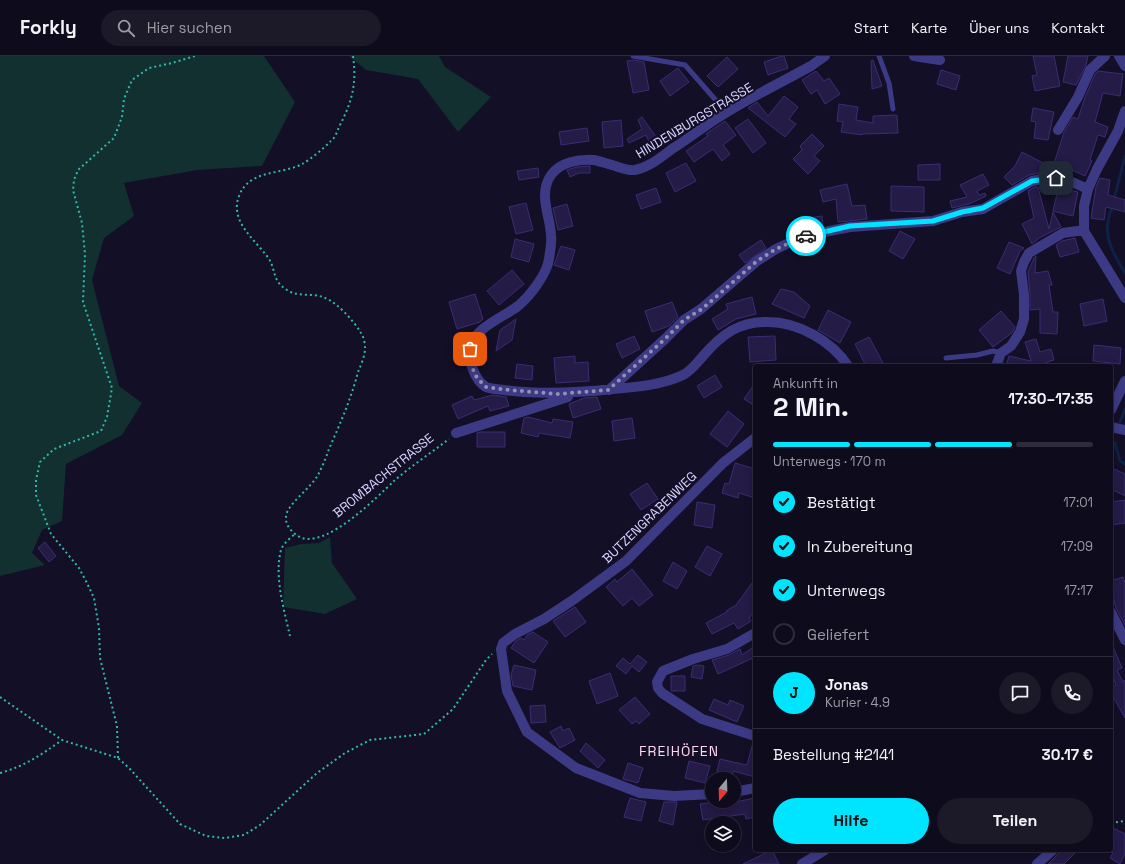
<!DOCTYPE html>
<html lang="de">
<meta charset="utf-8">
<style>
:root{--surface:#0e0b1c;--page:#1c1929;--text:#f1f3f6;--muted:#9b9ba3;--line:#2e2b3b;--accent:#00e5ff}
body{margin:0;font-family:"Space Grotesk",sans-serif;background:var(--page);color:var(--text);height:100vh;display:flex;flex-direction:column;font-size:15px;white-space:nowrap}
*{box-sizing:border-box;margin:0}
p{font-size:13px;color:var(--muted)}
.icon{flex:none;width:22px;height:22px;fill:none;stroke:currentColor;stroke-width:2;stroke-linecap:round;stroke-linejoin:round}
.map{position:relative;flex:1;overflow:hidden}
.side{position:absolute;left:753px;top:308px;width:360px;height:488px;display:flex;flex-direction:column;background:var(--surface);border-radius:4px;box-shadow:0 2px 10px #0003,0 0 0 1px var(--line)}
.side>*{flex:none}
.needle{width:26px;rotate:199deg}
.tools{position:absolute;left:705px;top:716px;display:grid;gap:8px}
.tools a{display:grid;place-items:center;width:36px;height:36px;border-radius:50%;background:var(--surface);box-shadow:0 2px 10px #0003,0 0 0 1px var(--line);font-size:20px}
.pin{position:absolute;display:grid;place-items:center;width:34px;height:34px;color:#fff;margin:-17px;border-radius:8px;box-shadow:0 2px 6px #0006}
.courier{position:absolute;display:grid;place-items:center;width:40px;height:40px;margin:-20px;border:3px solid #00e5ff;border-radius:50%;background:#fff;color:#222;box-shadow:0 1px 5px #0007}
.head em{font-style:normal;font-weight:600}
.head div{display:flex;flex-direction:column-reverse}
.head{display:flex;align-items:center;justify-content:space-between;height:68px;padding:0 20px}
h1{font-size:26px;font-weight:600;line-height:30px}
.bar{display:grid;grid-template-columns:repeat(4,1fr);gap:6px 4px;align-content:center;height:48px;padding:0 20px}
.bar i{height:5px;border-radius:3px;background:var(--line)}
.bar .selected{background:var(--accent)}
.bar p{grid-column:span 4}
.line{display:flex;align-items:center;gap:10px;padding:0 20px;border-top:1px solid var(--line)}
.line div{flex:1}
.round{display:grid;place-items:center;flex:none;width:42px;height:42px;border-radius:21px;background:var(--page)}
ol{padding:0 20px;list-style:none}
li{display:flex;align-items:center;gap:12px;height:44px}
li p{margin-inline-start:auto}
li .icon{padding:4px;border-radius:50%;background:var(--accent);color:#111;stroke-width:4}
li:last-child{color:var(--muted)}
li i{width:22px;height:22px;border:2px solid var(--line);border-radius:50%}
.primary-button{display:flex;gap:8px;margin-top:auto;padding:8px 20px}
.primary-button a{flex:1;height:46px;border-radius:24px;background:var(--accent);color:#111;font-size:16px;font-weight:600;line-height:46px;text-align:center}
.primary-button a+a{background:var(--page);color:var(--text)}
header{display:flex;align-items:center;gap:24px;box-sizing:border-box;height:56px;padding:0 20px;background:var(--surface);border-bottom:1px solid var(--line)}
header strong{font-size:19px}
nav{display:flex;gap:22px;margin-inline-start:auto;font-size:14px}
.search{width:280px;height:36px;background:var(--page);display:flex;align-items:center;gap:10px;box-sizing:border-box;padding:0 14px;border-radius:22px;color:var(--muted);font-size:15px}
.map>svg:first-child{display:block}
.green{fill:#12302f}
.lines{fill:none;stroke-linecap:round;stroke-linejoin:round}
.stream{stroke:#0c2248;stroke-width:3}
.building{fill:#241b47;stroke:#3b2d73}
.path{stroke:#2fb8b0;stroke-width:2;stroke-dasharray:2 3;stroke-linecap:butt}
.lane{stroke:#3d3a85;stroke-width:5}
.street{stroke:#3d3a85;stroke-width:10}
.done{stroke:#948fb3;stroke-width:4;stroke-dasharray:0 7.2}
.route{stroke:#00e5ff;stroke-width:5}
.labels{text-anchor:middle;stroke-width:4;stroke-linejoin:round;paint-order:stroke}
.street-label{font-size:13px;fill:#d9d4ff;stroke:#130f26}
.neighbourhood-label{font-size:14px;letter-spacing:1px;fill:#ffd6f0;stroke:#130f26}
</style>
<header>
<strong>Forkly</strong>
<div class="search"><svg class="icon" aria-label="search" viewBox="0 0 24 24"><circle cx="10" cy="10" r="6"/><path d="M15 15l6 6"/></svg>Hier suchen</div>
<nav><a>Start</a><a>Karte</a><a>Über uns</a><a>Kontakt</a></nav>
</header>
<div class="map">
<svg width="1125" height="808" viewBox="0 0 1125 808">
<rect width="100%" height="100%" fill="#130f26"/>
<path class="green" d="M 0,0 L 264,0 L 295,46 L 262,110 L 197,114 L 124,127 L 134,160 L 104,182 L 92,224 L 119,330 L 142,347 L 122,379 L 66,408 L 62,465 L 42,474 L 32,497 L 45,509 L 0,520 Z
M 349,0 L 439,0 L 445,11 L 491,41 L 458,76 L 418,23 L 366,14 Z
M 330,481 L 332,507 L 357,543 L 325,558 L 283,551 L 285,492 L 301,488 L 319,487 Z"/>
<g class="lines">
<path class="stream" d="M 1114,143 L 1125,100
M 1113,149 C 1111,155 1108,161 1108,167 C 1105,185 1116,202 1125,217
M 1120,366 L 1125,353
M 1115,387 L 1120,405 L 1125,408"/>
</g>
<path class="building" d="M 782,0 L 784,0 L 788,12 L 768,19 L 764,6 Z
M 1033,0 L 1054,0 L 1060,30 L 1035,35 L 1032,20 L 1037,19 Z
M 1068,0 L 1088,0 L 1086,9 L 1076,29 L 1063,26 Z
M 727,1 L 738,13 L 718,31 L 707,20 Z
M 634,4 L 644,6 L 649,34 L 633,37 L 627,5 Z
M 873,4 L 882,30 L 872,33 L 871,5 Z
M 678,12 L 689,26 L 670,40 L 660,25 Z
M 941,14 L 960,20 L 956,34 L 937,28 Z
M 816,15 L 824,25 L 829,22 L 840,38 L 825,48 L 817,34 L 811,38 L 802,24 Z
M 1098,15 L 1123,18 L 1120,40 L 1103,37 L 1095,66 L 1108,71 L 1105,81 L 1098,79 L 1090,104 L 1092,105 L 1085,120 L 1066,111 L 1066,118 L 1052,114 L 1064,76 L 1073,61 L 1078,63 L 1084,44 L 1095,18 Z
M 784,40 L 798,51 L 789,63 L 796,68 L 785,81 L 748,52 L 757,46 L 768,60 Z
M 839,48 L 858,51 L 856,64 L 873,67 L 873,60 L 897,59 L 898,77 L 862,78 L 862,79 L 841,76 L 843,66 L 837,65 Z
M 1033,52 L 1054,56 L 1048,84 L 1034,82 L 1036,66 L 1031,65 Z
M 642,61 L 661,88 L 653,94 L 646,79 L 629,87 L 627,83 L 642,73 L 638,64 Z
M 748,63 L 766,87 L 753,97 L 735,72 Z
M 621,64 L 623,90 L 604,92 L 602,66 Z
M 725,65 L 736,79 L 723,89 L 730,98 L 722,105 L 713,93 L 694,106 L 686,95 L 708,80 L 706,78 Z
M 587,72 L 589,85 L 561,89 L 559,76 Z
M 812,78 L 824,90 L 814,100 L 820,105 L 808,118 L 793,103 L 802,94 L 800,90 Z
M 1022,96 L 1043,107 L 1042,113 L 1040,117 L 1029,119 L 1012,129 L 1004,121 L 1015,110 Z
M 686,107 L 696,125 L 675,136 L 666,117 Z
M 940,108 L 940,124 L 918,124 L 918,109 Z
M 590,110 L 590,117 L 579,117 L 570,121 L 567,114 L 577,111 Z
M 538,112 L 539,121 L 519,124 L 517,115 Z
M 983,118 L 989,129 L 977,135 L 979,139 L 985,137 L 986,140 L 969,148 L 952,152 L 950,145 L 967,141 L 960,129 Z
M 1100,122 L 1110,124 L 1108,139 L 1125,144 L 1125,156 L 1106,151 L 1104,164 L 1091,162 L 1096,131 Z
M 847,128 L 852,150 L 865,149 L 867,163 L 838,166 L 836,143 L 823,146 L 820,134 Z
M 1059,129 L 1068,132 L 1068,134 L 1078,136 L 1073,160 L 1053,155 Z
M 891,130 L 924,131 L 924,156 L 891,155 Z
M 1034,131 L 1038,131 L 1049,173 L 1053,156 L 1061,171 L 1037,183 L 1037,184 L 1032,188 L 1022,168 L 1034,162 L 1028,135 Z
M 656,132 L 661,146 L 641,153 L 636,139 Z
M 526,147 L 533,174 L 516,178 L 509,151 Z
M 567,148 L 573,170 L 558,174 L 553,152 Z
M 822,160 L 823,170 L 797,175 L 795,164 Z
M 900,175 L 915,183 L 903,203 L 889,195 Z
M 1075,182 L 1079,196 L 1060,201 L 1056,189 L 1062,185 Z
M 515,183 L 534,188 L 529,206 L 511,201 Z
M 761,184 L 766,192 L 745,207 L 739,199 Z
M 1009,186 L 1024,192 L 1020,195 L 1010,218 L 997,212 Z
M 561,190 L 575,194 L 569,214 L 554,209 Z
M 1036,200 L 1035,217 L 1048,215 L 1052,229 L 1049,229 L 1053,256 L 1058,256 L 1057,278 L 1040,277 L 1040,253 L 1030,254 L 1030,238 L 1028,216 L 1034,202 Z
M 512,214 L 524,228 L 499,249 L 487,235 Z
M 781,233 L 794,236 L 810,250 L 804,262 L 772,248 Z
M 475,238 L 483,263 L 480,266 L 457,273 L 449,246 Z
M 752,241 L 756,258 L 736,263 L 718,274 L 712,263 L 728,253 L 726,248 Z
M 1103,243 L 1107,265 L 1084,270 L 1080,248 Z
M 672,246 L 678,261 L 669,270 L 652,276 L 645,255 Z
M 828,254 L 851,266 L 840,287 L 818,274 Z
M 1001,255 L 1015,271 L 1013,276 L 993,291 L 979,274 Z
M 516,263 L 512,284 L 496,295 L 500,274 Z
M 634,280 L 640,293 L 622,302 L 616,288 Z
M 775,280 L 776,304 L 750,306 L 748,281 Z
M 869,281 L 883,307 L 876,310 L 866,310 L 855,288 Z
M 1036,283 L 1040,296 L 1051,293 L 1054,304 L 1042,308 L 1042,310 L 1006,310 L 1009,300 L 1031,305 L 1025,286 Z
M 1094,289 L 1121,292 L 1120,308 L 1093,305 Z
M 575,300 L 575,307 L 588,306 L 589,325 L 556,327 L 554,302 Z
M 517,308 L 533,310 L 532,324 L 515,322 Z
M 715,319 L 722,331 L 704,342 L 697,330 Z
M 755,327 L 755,350 L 744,343 Z
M 493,339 L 506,341 L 509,350 L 490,355 L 488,350 L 458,363 L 452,349 L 472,340 L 474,344 Z
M 597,341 L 601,353 L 573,362 L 569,348 L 584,342 Z
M 728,355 L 744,368 L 727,391 L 710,378 Z
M 528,361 L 552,367 L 553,363 L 573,366 L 570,382 L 539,377 L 538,381 L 521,377 L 524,362 Z
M 632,362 L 635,382 L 614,385 L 612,365 Z
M 480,376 L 505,376 L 505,391 L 477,391 L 477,377 Z
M 735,407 L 755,413 L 755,442 L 739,437 L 738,442 L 722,437 L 725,427 L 729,428 Z
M 1114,413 L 1125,418 L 1125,440 L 1111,433 L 1111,420 Z
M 647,427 L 658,443 L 641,454 L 630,438 Z
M 1125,444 L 1125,467 L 1111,469 L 1111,446 Z
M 697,446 L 715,449 L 712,472 L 694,469 Z
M 45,486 L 56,500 L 49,506 L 38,492 Z
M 707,490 L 722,498 L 710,520 L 695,511 Z
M 673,506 L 687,515 L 677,533 L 663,525 Z
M 632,513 L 653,539 L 639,550 L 632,542 L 623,550 L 606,531 L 615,523 L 617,526 Z
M 1123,521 L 1125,527 L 1125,569 L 1116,552 L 1111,533 L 1111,525 Z
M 755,523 L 755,554 L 749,562 L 751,565 L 738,573 L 734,567 L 712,578 L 706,567 L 727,556 L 726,555 L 736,549 Z
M 575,551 L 586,566 L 565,581 L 553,565 Z
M 533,576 L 548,586 L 534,607 L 511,592 L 516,585 L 521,582 L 524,584 L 527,579 Z
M 1111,586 L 1122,612 L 1117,614 L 1123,626 L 1125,624 L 1125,662 L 1111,637 L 1111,632 L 1116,629 L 1111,616 Z
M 755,590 L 755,601 L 718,618 L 712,604 L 729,599 L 740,593 L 742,599 Z
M 638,599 L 647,606 L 639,616 L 632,610 L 626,618 L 616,610 L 623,602 L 630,608 Z
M 514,609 L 536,614 L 532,634 L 513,630 L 511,619 Z
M 697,609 L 704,610 L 702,623 L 691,621 L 693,610 Z
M 610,617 L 618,640 L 597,648 L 589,625 Z
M 671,620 L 685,620 L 685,635 L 671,635 Z
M 635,641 L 650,658 L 639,668 L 636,665 L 632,668 L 619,654 Z
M 714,643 L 728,649 L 730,644 L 744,650 L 737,666 L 709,654 Z
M 545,649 L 546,666 L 531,667 L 530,650 Z
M 561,670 L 563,675 L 569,672 L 575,684 L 560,692 L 550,676 Z
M 586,687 L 605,704 L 598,712 L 580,695 Z
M 752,690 L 755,690 L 755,721 L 733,715 L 732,722 L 716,719 L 720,703 L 747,709 Z
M 689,705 L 710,710 L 705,727 L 685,722 Z
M 628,707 L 643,712 L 638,727 L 623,723 Z
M 630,742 L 646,746 L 641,765 L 624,761 Z
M 755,742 L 755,761 L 746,763 L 745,758 L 703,764 L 700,748 L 724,745 L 730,745 L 730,747 Z
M 664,746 L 677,746 L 673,769 L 659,765 Z
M 1111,771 L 1125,778 L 1125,798 L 1120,808 L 1110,802 L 1113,797 L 1111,796 Z
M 772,794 L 779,808 L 743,808 Z
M 1062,794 L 1078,794 L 1064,808 L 1048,808 Z"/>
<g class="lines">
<path class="path" d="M 353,0 C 357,28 352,46 339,71 C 337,76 335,82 331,85 C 325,91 310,104 302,108 C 282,119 249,113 239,140 C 229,166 256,184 269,203 C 276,214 272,225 287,234 C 297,241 311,237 323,241 C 337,246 353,264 361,277 C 364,281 365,288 365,292 C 365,300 361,309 358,316 C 351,343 340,368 329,393 C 326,402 322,411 318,419 C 311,432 286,449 286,461 C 285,470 294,479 302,482 C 329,490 376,442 394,425 C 411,410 431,397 449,383
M 290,580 C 284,554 274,520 281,494 C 283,488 290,482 295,478
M 0,641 L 62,684
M 118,702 L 117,670 L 100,602 L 99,572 L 94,542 L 87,527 L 79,512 L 51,478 L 36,439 L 36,424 L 40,406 L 54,393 L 101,375 L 107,361 L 112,332 L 83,246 L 85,198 L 82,167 L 73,134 L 74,124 L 78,114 L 114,82 L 122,61 L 124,43 L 132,24 L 149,12 L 172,7 L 195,0
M 0,717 C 25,710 41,699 62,684 L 118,702 L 129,712 L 180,768 L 206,780 L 225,782 L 244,779 L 260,769 L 317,717 L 345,697 L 370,684 L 424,678 L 453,653 L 486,604 L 492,598
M 1111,767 L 1125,765"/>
<path class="lane" d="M 633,0 L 685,9 L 727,57
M 879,0 L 889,27 L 893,53
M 946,302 L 977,299 L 993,295 L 1001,297"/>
<path class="street" d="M 825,0 L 811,10 C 780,27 749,42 719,61 C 703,71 688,83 672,93 C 661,101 650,111 635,114 C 628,115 619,111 612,109 C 607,108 600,105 594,104 C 579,103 560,106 551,119 C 538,138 550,159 551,179 C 552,187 550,195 549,203 C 547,218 530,240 518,250 C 504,261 473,272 470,293 C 468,304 475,325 486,331 C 490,333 499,333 504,334 C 541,339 576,337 613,333 C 636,331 662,329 683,319 C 691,315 697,307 703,300 C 721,279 739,265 768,266 C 798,266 832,285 848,310
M 914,0 L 940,4
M 1119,0 L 1125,10
M 1125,55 L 1118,75 L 1097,113 L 1088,133 L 1084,150 L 1084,175 L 1125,242
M 1058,74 L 1078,41 L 1090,14 L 1105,0
M 996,310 L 1001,297 L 1011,290 L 1020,276 L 1024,263 L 1024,239 L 1021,215 L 1024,206 L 1029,197 L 1063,177 L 1077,175 L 1084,175
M 609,334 L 665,283 L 684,264 L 701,253 L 757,205 L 776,193 L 804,180 L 850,171 L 933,165 L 962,156 L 983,153 L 1032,125 L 1043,123 L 1056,122 L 1072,126 L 1088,133
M 1111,354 L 1125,325
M 1111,371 L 1125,374
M 456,377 L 568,341
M 1111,556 L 1125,584
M 755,577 L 727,593 L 693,603 L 663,615 L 657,626 L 658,632 L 662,637 L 702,663 L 755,680
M 734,736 L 755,732
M 712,738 L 674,740 L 640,737 L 576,712 L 527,676 L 507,635 L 501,593 L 503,587 L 515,578 L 544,563 L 573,544 L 626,505 L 723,407 L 755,382
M 802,808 L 825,794
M 1037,808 L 1053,794"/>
</g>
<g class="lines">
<path class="done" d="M 470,293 L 471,309 L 477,322 L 486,331 L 509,334 L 558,338 L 608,334 L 665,283 L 684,264 L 702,253 L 757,205 L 776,193 L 806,180"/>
<path class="route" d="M 806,180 L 850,170 L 933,165 L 962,156 L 983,152 L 1032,125 L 1056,122"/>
</g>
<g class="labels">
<g class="street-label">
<text transform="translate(694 64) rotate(-31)" y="5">HINDENBURGSTRASSE</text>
<text transform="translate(383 419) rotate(-39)" y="5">BROMBACHSTRASSE</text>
<text transform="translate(649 461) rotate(-44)" y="5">BUTZENGRABENWEG</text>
</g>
<g class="neighbourhood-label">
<text x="679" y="700">FREIHÖFEN</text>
</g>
</g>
</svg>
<div class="tools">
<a><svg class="needle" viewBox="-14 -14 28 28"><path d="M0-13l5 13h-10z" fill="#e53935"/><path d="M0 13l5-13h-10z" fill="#9b9ba3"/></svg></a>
<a><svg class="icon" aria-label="layers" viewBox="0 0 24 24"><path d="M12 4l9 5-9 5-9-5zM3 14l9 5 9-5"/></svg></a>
</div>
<div class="pin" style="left:470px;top:293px;background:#ea580c"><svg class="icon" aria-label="bag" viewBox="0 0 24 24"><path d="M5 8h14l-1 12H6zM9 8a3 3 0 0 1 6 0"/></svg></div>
<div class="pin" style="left:1056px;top:122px;background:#1f2937"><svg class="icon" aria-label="home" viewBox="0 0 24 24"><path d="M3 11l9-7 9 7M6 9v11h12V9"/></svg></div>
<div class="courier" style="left:806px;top:180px"><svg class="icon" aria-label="car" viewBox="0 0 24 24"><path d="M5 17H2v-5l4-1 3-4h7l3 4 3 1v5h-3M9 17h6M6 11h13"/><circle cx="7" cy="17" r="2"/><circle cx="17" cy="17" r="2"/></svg></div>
<section class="side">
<div class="head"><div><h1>2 Min.</h1><p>Ankunft in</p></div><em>17:30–17:35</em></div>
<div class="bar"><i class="selected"></i><i class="selected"></i><i class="selected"></i><i></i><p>Unterwegs · 170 m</p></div>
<ol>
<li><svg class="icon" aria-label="check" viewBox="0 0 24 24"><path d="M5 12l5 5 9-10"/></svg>Bestätigt<p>17:01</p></li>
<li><svg class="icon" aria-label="check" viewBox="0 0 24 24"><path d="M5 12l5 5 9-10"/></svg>In Zubereitung<p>17:09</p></li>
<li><svg class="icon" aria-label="check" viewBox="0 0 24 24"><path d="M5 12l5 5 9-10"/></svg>Unterwegs<p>17:17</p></li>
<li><i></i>Geliefert</li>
</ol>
<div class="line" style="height:72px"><b class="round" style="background:var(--accent);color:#111">J</b><div><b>Jonas</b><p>Kurier · 4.9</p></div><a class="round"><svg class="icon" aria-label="chat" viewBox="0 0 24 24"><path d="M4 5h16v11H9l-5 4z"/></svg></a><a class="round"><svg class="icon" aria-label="phone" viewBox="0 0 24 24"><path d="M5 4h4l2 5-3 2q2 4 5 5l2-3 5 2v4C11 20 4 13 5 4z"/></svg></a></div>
<div class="line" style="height:52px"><div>Bestellung #2141</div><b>30.17 €</b></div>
<div class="primary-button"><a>Hilfe</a><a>Teilen</a></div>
</section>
</div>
